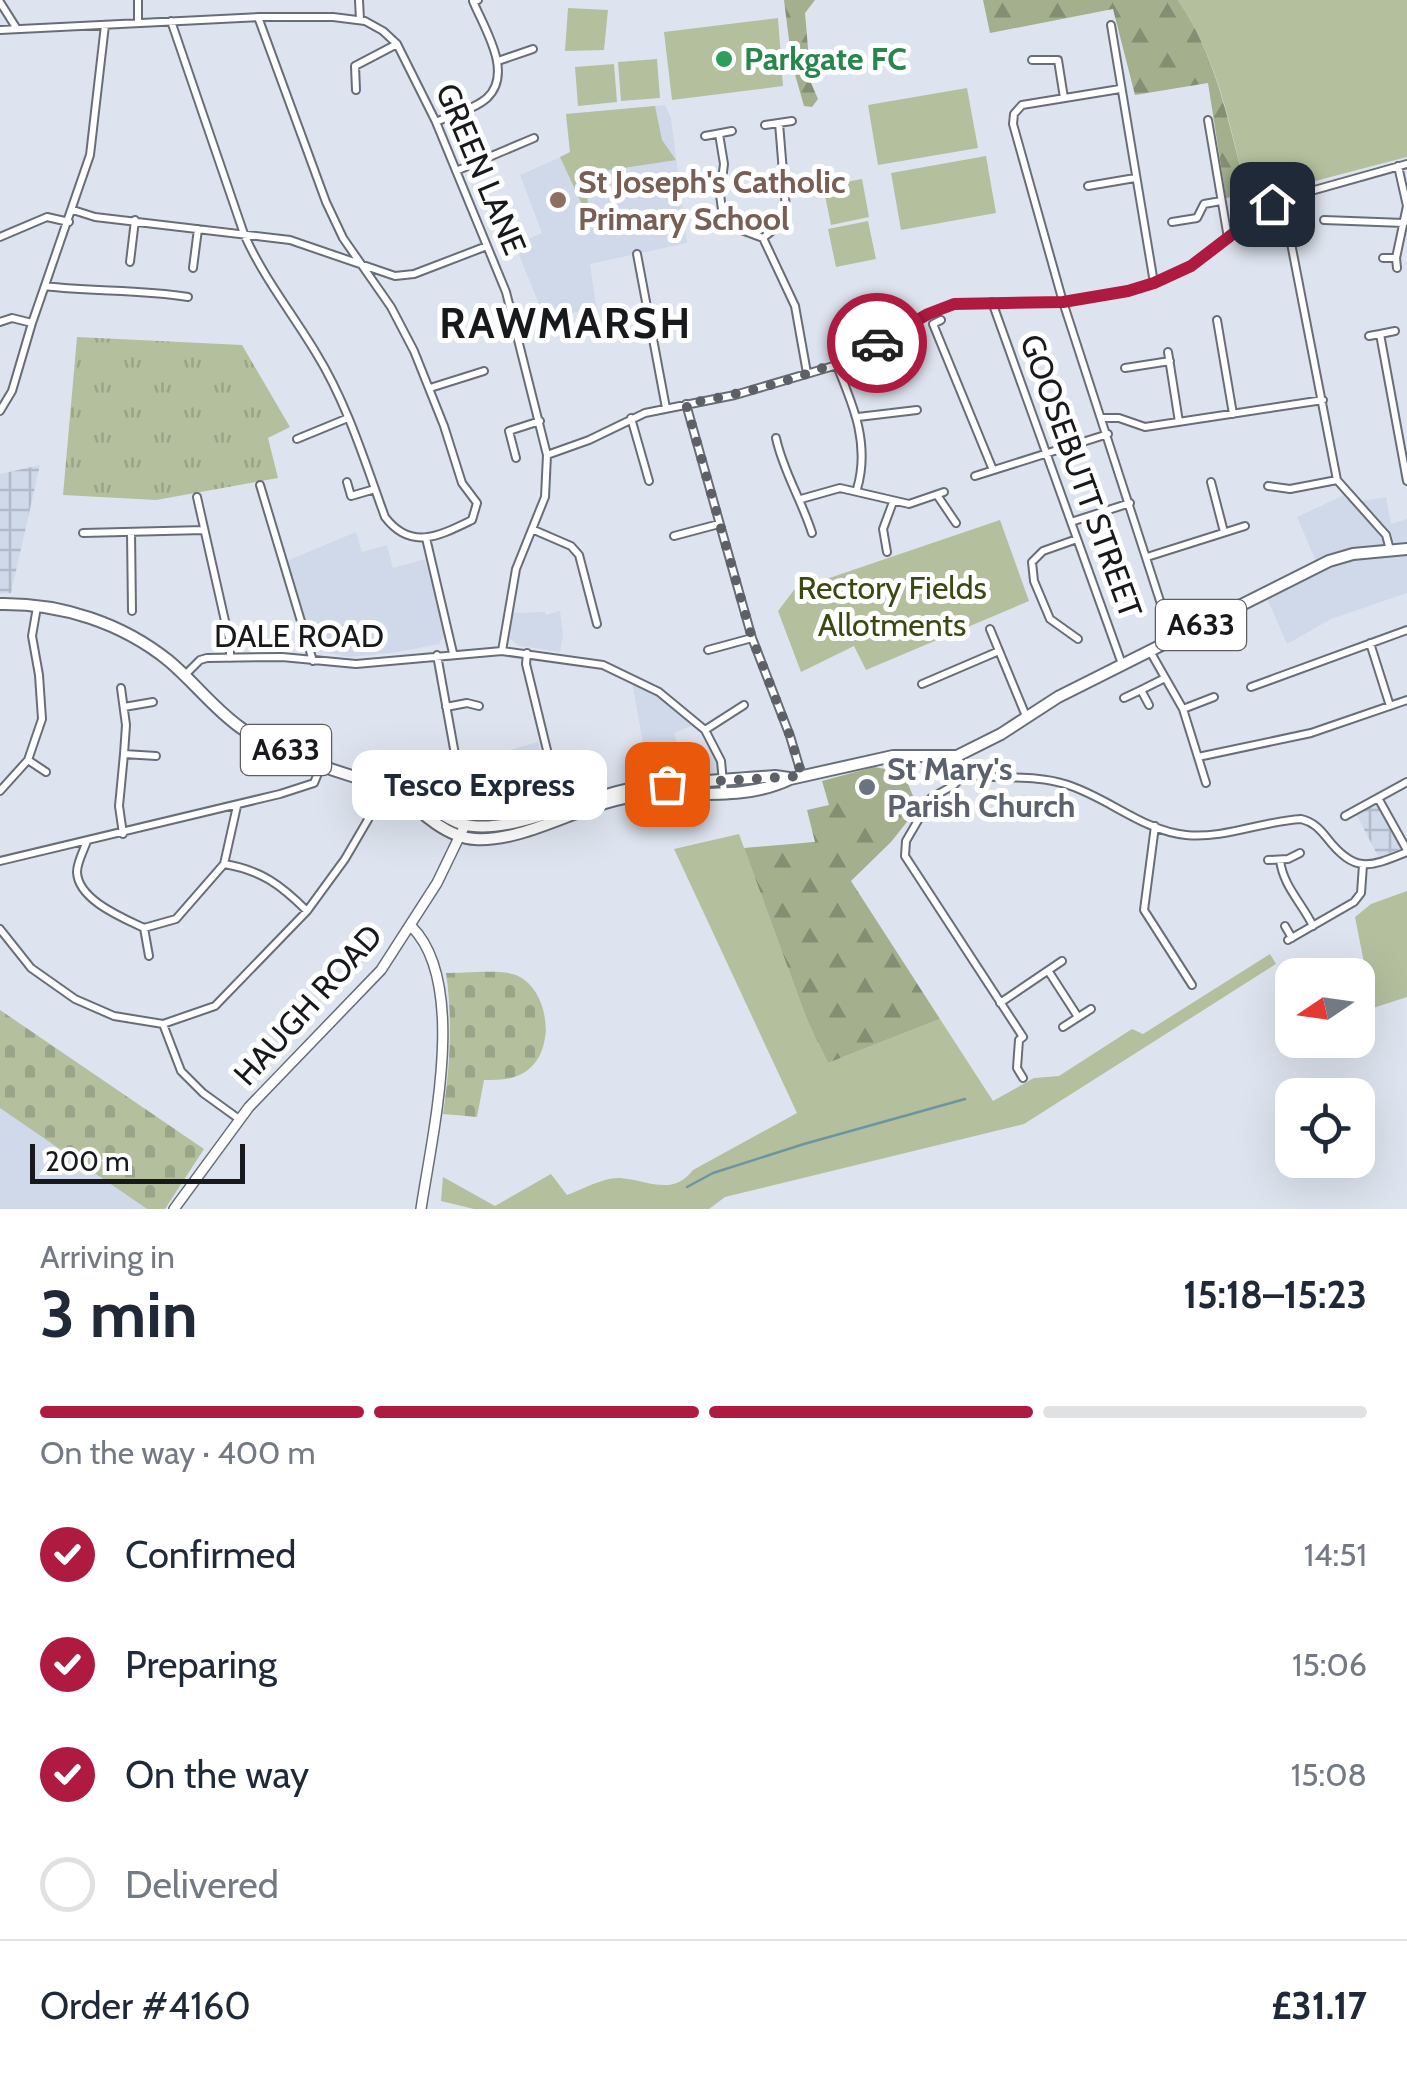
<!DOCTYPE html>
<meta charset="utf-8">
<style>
:root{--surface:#fff;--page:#f2f2f3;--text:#1f2937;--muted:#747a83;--line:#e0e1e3;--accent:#af1b40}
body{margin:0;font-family:Cabin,sans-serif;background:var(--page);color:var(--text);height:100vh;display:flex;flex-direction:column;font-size:38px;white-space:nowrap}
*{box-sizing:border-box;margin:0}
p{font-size:32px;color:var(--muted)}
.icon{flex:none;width:55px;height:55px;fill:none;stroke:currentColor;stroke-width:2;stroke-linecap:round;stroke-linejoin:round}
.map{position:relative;height:1209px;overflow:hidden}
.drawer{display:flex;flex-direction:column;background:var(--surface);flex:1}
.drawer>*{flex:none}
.needle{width:65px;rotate:257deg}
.controls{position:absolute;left:1275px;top:958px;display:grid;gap:20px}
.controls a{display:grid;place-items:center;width:100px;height:100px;border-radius:20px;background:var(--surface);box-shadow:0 10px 40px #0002;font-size:50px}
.scale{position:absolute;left:30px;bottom:25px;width:215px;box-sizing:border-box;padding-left:10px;border:5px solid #17191c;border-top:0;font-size:28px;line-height:35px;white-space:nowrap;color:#17191c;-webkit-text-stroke:8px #fff;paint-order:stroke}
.pin{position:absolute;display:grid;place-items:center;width:85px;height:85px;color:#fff;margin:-42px;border-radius:20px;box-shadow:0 5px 15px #0006}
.courier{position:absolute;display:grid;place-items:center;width:100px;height:100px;margin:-50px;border:8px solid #af1b40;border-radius:50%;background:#fff;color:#222;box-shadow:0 2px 12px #0007}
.bubble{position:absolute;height:70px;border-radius:20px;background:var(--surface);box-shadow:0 10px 40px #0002;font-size:32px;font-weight:700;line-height:70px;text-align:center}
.overview em{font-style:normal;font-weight:700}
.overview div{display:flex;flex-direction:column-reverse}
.overview{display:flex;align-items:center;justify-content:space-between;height:170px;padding:0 40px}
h1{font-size:65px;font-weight:700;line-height:75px}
.bar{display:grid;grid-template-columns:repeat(4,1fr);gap:15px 10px;align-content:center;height:120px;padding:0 40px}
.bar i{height:12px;border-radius:8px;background:var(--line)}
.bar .selected{background:var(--accent)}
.bar p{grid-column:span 4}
.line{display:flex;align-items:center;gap:25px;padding:0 40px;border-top:2px solid var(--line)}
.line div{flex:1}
ol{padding:0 40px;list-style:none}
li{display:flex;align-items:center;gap:30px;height:110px}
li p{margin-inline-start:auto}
li .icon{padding:10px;border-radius:50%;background:var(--accent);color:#fff;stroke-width:4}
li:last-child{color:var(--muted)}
li i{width:55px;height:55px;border:5px solid var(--line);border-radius:50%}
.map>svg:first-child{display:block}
.built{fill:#cfd9ea}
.industrial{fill:url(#industrial-grid)}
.green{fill:#b4bf9e}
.forest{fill:url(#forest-firs)}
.cemetery{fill:url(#cemetery-stones)}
.park{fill:url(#park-tufts)}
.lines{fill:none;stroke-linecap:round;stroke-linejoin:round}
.stream{stroke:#6b96a1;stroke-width:2.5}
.street-casing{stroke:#686e77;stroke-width:10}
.secondary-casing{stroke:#686e77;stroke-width:12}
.primary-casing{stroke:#686e77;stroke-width:14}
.street{stroke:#fff;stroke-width:6}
.secondary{stroke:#fff;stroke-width:9}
.primary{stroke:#fff;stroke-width:10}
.done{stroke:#5d6066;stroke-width:10;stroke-dasharray:0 18}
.route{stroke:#af1b40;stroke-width:12}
.leisure-dot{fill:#2e9e5b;stroke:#fff;stroke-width:4}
.education-dot{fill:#8d6e63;stroke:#fff;stroke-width:4}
.worship-dot{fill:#6b7280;stroke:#fff;stroke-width:4}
.labels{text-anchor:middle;stroke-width:10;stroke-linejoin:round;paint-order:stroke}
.shield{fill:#fff;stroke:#5d5e60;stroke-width:2.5}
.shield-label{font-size:30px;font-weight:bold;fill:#17191c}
.leisure-label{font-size:32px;font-weight:bold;fill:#27864d;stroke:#fff;text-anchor:start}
.street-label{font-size:32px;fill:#17191c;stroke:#fff}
.education-label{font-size:32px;font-weight:bold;fill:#785e54;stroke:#fff;text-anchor:start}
.park-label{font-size:32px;fill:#3a4811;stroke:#fff}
.worship-label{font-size:32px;font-weight:bold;fill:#5b616d;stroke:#fff;text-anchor:start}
.district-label{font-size:42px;font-weight:bold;letter-spacing:2.5px;fill:#17191c;stroke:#fff}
</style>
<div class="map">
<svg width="1407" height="1209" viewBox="0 0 1407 1209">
<defs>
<pattern id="industrial-grid" width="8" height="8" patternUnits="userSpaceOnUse" patternTransform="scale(2.5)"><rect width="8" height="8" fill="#cfd9ea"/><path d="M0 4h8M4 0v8" fill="none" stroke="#b1bac8"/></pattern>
<pattern id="forest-firs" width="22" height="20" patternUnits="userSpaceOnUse" patternTransform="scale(2.5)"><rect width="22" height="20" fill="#a3af8d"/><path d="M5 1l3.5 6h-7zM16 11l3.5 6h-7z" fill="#848e72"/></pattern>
<pattern id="cemetery-stones" width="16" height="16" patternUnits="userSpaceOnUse" patternTransform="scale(2.5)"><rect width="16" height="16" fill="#b4bf9e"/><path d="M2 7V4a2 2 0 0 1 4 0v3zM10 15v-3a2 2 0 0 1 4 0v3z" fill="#9aa488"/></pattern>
<pattern id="park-tufts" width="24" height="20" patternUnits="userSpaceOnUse" patternTransform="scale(2.5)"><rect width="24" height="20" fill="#b4bf9e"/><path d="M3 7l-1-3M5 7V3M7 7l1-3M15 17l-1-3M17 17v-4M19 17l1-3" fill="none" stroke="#9aa488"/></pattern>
</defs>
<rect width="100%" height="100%" fill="#dee4ef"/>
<path class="built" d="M 665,105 L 671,118 L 687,243 L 590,264 L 596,306 L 546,321 L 515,245 L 542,233 L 520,175 L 570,153 L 566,114 Z
M 1348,493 L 1357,502 L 1386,497 L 1391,524 L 1407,519 L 1407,593 L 1331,619 L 1287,644 L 1264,592 L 1318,566 L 1297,517 Z
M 356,532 L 362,552 L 387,545 L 393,568 L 425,559 L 444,635 L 439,644 L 392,653 L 349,657 L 316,651 L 287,561 Z
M 560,611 L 563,635 L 560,652 L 519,646 L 510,639 L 512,613 L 545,612 L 546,615 Z
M 632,682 L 666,701 L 694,725 L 674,733 L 686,773 L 649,777 Z
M 538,742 L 550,793 L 529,802 L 510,750 Z
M 0,1108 L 147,1209 L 0,1209 Z"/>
<path class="industrial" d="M 40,465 L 11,593 L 0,594 L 0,474 Z
M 1378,802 L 1402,848 L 1379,858 L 1356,814 Z"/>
<path class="green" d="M 1178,0 L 1407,0 L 1407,157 L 1277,191 L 1260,174 L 1241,170 C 1227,111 1213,51 1178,0 Z
M 568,8 L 608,10 L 604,50 L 565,51 Z
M 778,18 L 783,86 L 672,100 L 664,32 Z
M 657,59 L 660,98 L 621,101 L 618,62 Z
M 614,64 L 617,102 L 578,106 L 575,67 Z
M 967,88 L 978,148 L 878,165 L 868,105 Z
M 655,106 L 662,140 L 676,160 L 584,174 L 591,224 L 560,157 L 570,152 L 566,114 Z
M 986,156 L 996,213 L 901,230 L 891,173 Z
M 862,179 L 869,217 L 831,225 L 823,186 Z
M 868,221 L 876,259 L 836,267 L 828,229 Z
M 1000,520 L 1029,601 L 866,670 L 854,646 L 801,672 L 778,611 L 794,590 Z
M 739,834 L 807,1020 L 828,1063 L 940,1019 L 993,1101 L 1034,1078 L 1059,1076 L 1132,1029 L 1143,1034 L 1270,954 L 1276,964 L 1024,1124 L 725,1197 L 709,1209 L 474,1209 L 441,1201 L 443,1177 L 495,1206 L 551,1174 L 567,1195 C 583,1189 604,1177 620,1178 C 648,1180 672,1197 693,1170 L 797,1113 L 674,849 Z
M 1407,891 L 1407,997 L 1373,1008 L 1355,917 L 1371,904 Z"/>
<path class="forest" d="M 784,0 L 815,0 L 805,13 L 811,83 L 818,99 L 812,107 L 804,106 L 792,64 Z
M 983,0 L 1178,0 C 1213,51 1226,111 1241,170 L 1260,174 L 1277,191 L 1226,198 L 1208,83 L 1135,95 L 1113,9 L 990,33 Z
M 874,767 L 903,772 L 918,808 L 891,842 L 851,881 L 940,1019 L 828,1063 L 807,1020 L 744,848 L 815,842 L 807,810 L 829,805 L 822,781 Z"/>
<path class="cemetery" d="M 446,973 C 463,973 501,969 516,975 C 549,989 556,1047 529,1069 C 516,1080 500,1080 484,1080 L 477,1117 L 443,1114 C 450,1066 453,1021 446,973 Z
M 0,1010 L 204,1149 L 165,1209 L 147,1209 L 0,1108 Z"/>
<path class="park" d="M 77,337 L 242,345 L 290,427 L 268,438 L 278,478 L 156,500 L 63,495 Z"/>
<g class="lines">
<path class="stream" d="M 687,1187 L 713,1173 L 804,1144 L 965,1099"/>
<g class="street-casing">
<path id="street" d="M 138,0 L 138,23
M 359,0 L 360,20
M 0,2 L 17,29
M 171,21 L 244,234 C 263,277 292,313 316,353 C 347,403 365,462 385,517 C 411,551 439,536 472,520 L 477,503 L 462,483 L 444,426 L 414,351 L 391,307 L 343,238 L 326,202 L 258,17
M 1111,25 L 1154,283
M 0,30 L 261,17 L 333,17 L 365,21 L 383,31 L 397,44 L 436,122 L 506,292 L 547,455 L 545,497 L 516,569 L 502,651
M 1032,60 L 1058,60 L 1064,98
M 498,61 L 533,49
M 1120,89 L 1022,105 L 1014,114 L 1013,124 L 1063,302 L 1173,641
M 356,90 L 355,66 L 397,44
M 1208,120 L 1228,238
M 436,122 C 451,115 475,109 487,98 C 514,73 484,28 473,1 L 478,0
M 779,123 L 786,209 L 783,222 L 763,238 L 795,306 L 807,373
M 765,125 L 792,121
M 719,134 L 724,164 L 720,195 L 723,216 L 728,225 L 763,238
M 705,136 L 732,131
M 456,171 L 534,138
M 1088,186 L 1135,178
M 73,210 L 95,217 L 290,240 L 395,276 L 414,274 L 487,246
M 1324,220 L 1404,223
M 1172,222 L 1197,218 L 1204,204 L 1221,201
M 0,237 L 47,217 L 69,222
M 1290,238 L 1337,480 L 1386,535 L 1390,550
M 637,254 L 666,408
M 1383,258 L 1396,258
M 130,262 L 135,220
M 193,268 L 198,229
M 1397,268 L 1396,258 L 1407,206 L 1398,166
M 45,286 C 92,292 140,289 188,297
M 992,302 L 1122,664
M 941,320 L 933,324 L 993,470
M 1217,320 L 1233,414
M 0,322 L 12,318 L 32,323
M 1380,334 L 1395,331
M 1369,336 L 1380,334 L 1407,481
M 1168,352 L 1179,422
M 837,366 C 854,407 870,445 857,489
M 1125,368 L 1170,361
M 430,388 L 484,371
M 686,404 L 752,638 L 790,736 L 802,776
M 0,411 L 12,391 L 32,323 L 90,155 L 105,25
M 858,417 L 917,410
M 631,418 L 649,481
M 1103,418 L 1119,418 L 1145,427 L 1323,400
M 776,438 C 783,471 802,501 812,533
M 297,439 L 348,418
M 547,455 L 589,440 L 645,413 L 735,395 L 837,365 L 929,314 L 954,304 L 1063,302 L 1128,291 L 1154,283 L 1191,266 L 1279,200 L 1407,164
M 516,458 L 509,431 L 540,421
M 975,476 L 1108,434
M 347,482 L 351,496 L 375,489
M 1211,482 L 1224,532
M 260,485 L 313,661
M 1268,486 L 1290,489 L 1337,480
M 937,495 L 956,523
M 197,497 L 230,643 L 230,658
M 801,499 L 840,488 L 909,504 L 944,492
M 1071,522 L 1130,503
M 534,530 L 571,546 L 579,555 L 597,624
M 131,532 L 132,611
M 83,533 L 204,530
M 674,536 L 719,524
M 426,538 L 453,653
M 1077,539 L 1043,551 L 1032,562 L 1034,581 L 1050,619 L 1078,639
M 887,552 L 883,529 L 893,502
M 1147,557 L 1245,526
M 990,629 L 1026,716
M 1370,643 L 1390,706
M 708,650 L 752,638
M 527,653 L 526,664 L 556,787
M 1151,653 L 1183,709 L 1206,783
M 437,655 L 458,771
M 185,675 L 200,660 L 207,658 L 282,657 L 356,664 L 502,651 L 603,665 L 659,692 L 705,730 L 721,761 L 724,793
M 922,684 L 999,651
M 1251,687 L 1407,630
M 121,688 L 126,725 L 124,754
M 1124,698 L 1141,690
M 1149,705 L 1141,690 L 1165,678
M 124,707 L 153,702
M 446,707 L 467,703 L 479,706
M 1183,709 L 1214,697
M 705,730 L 744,705
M 957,756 L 965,774 C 998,780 1033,774 1065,784 C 1106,796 1143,831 1186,835 C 1224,839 1263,821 1301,819 C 1313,822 1319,828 1327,838 C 1355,874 1370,867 1407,852
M 1198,757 L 1311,733 L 1407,700
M 28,760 L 46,772
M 965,774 L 954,785 L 931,798 L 906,841 L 905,856 L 1023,1037 L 1019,1040 L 1017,1068 L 1023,1078
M 0,791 L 28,760 L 42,719 L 39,675 L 32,636 L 37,607
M 1378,798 L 1407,850
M 1345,816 L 1407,782
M 1155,826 L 1144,910 L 1192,985
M 123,834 L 119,806 L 124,754 L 156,756
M 87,841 C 84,850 77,862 77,872 C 78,900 123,918 144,928 L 176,919 L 224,864 L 237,806
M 1268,860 L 1288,859 L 1300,853
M 1280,860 C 1283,886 1302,903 1313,926
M 0,861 L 280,794 L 314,783 L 321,766
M 224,864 C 261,870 281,885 307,911
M 1285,926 L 1292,938
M 144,928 L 149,956
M 0,929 L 31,968 L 75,999 L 114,1016 L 163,1024 L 215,1006 L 307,911 L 345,859 L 373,811
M 1288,940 L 1354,902 L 1361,893 L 1363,865
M 1049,972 L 1078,1017
M 1000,1003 L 1062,961
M 163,1024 L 181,1071 L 203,1093 L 239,1119
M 1063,1027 L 1091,1009"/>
</g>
<g class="secondary-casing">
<path id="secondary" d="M 411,926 C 469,983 432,1134 421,1209
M 174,1209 L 249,1107 L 381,970 L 437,883 L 465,825"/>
</g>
<g class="primary-casing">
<path id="primary" d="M 0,604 C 61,603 122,623 169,661 C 194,682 214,709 241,728 C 290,762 355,775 410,795 C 428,801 443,819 462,824 C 506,837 584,797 631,789 C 679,782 727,780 775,776 L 789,778
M 406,794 C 418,814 451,838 475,839 C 525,842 580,805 630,797 C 682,789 741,803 790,779 L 893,756 L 957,756 L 1001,734 L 1058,697 L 1329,561 L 1353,554 L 1407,549"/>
</g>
<use href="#street" class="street"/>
<use href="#secondary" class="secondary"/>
<use href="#primary" class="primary"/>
</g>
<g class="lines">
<path class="done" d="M 667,784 L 802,776 L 790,736 L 752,638 L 686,404 C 752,392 819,375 877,343"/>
<path class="route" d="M 877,343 L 928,314 L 954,304 L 1063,302 L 1128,291 L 1154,283 L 1191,266 L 1272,204"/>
</g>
<circle class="leisure-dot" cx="724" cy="59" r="10"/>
<circle class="education-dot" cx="558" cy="200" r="10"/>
<circle class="worship-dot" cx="867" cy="787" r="10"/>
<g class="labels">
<g class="shield">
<rect x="1156" y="600" width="90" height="50" rx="8"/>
<rect x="241" y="725" width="90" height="50" rx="8"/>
</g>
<g class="shield-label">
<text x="1201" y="635">A633</text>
<text x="286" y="760">A633</text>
</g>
<g class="leisure-label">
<text x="744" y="70">Parkgate FC</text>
</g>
<g class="street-label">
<text transform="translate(481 169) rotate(67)" y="11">GREEN LANE</text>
<text transform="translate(1081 476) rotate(70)" y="11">GOOSEBUTT STREET</text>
<text x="299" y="647">DALE ROAD</text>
<text transform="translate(308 1005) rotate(-48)" y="11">HAUGH ROAD</text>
</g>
<g class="education-label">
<text x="578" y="193">St Joseph's Catholic<tspan x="578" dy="37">Primary School</tspan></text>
</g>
<g class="park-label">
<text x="892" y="599">Rectory Fields<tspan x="892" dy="37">Allotments</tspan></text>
</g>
<g class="worship-label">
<text x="887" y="780">St Mary's<tspan x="887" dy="37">Parish Church</tspan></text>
</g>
<g class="district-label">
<text x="566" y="338">RAWMARSH</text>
</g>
</g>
</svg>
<div class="controls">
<a><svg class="needle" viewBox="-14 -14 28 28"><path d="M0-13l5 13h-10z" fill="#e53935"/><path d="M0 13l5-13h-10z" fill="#747a83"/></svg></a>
<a><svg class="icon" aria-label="locate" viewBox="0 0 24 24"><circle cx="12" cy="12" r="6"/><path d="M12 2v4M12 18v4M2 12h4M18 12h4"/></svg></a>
</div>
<div class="scale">200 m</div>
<div class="pin" style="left:667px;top:784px;background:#ea580c"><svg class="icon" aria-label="bag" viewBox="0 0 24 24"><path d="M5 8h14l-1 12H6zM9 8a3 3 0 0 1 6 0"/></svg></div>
<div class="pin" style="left:1272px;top:204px;background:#1f2937"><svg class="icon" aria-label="home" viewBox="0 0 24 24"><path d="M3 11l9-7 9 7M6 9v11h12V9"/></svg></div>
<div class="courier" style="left:877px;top:343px"><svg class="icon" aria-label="car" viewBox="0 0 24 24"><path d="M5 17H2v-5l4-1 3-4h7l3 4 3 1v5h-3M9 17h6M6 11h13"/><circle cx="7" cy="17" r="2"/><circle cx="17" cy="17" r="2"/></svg></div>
<div class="bubble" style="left:352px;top:750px;width:255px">Tesco Express</div>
</div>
<section class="drawer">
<div class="overview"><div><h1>3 min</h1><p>Arriving in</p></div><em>15:18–15:23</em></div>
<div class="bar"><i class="selected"></i><i class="selected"></i><i class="selected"></i><i></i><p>On the way · 400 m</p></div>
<ol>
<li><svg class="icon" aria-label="check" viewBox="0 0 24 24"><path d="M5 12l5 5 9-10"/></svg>Confirmed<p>14:51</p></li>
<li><svg class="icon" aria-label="check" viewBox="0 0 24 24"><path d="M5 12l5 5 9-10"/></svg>Preparing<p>15:06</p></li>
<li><svg class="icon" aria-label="check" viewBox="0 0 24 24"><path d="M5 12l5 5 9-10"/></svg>On the way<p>15:08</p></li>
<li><i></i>Delivered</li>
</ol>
<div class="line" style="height:130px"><div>Order #4160</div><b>£31.17</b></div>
</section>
